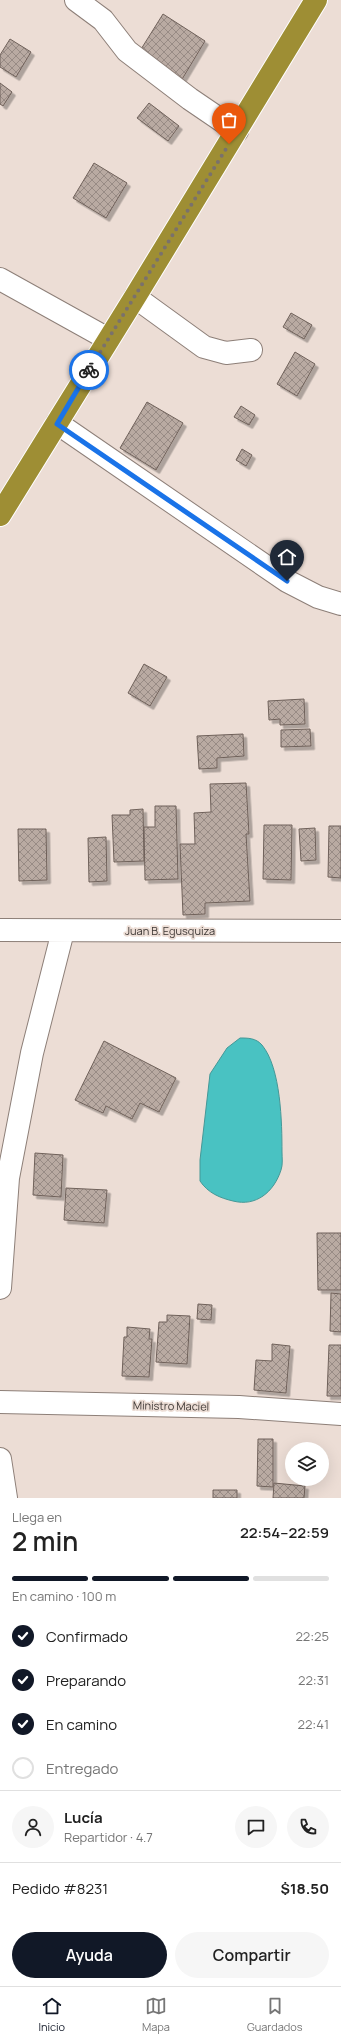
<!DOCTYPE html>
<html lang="es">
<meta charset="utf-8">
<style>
:root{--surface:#fff;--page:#f6f6f6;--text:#222;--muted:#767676;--line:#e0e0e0;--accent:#111827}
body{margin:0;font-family:Manrope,sans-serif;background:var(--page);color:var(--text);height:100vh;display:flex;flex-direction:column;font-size:15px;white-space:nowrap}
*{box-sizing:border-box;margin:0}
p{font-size:13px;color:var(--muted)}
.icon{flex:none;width:22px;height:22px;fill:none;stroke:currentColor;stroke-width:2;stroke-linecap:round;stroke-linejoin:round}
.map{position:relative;height:1498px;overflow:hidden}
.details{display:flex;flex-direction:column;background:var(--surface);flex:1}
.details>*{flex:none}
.buttons{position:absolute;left:285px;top:1442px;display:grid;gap:8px}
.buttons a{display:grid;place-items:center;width:44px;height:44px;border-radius:50%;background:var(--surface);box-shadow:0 4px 16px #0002;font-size:20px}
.pin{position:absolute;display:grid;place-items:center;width:34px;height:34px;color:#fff;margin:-41px -17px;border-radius:50% 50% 50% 0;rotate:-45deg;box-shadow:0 0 4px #0007}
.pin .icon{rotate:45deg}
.courier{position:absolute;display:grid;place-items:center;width:40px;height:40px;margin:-20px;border:3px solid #1a73e8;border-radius:50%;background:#fff;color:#222;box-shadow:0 1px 5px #0007}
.head em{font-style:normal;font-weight:600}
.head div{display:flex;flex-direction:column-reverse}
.head{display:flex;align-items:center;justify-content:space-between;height:68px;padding:0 12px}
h1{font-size:26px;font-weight:600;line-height:30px}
.bar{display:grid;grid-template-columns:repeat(4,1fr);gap:6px 4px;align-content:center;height:48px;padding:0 12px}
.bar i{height:5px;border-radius:3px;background:var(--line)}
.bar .current{background:var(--accent)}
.bar p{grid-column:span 4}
.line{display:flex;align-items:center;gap:10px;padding:0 12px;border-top:1px solid var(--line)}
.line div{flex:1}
.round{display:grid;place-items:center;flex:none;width:42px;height:42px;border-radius:21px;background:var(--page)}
ol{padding:0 12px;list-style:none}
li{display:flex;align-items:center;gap:12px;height:44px}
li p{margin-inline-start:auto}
li .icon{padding:4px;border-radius:50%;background:var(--accent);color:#fff;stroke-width:4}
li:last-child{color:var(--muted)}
li i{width:22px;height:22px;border:2px solid var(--line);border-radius:50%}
.primary-button{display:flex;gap:8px;margin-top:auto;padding:8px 12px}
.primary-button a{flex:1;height:46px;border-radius:24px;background:var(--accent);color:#fff;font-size:16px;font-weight:600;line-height:46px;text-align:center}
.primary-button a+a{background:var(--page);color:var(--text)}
.tabs{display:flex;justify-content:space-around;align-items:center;height:56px;border-top:1px solid var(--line);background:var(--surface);font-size:11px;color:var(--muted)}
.tabs a{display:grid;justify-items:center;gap:2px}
.tabs .current{color:var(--accent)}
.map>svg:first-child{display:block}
.water{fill:#49c2c2;stroke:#459897}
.building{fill:url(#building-cross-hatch);stroke:#6f615a;filter:url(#shadow)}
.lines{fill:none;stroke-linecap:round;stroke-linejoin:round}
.minor-casing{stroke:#8d7f78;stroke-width:24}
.highway-casing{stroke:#fff;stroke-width:24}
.minor{stroke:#fff;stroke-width:22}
.highway{stroke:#9e8e34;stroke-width:22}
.done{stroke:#7a716c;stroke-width:4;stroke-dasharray:0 7.2}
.route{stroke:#1a73e8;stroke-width:5}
.labels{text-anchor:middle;stroke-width:3.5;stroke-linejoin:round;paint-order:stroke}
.street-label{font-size:11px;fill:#3d3734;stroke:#ecddd5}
</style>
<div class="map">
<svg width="341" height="1498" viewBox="0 0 341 1498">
<defs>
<pattern id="building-cross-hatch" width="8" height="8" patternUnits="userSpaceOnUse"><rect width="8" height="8" fill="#b9aaa2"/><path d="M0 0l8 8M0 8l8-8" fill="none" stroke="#988b85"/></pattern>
<filter id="shadow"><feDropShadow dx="3.5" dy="3.5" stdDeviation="0" flood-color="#0004"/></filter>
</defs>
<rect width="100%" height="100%" fill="#ecddd5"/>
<path class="water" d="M 240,1038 C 248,1038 256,1038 262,1045 C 281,1068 282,1123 282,1152 C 282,1157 283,1165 281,1170 C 274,1192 256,1207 233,1201 C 220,1198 208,1193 200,1181 L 200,1160 L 210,1074 L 227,1048 Z"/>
<path class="building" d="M 163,14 L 205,41 L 181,81 L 138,54 Z
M 10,39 L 31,52 L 16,77 L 0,67 L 0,55 Z
M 0,83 L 12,92 L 3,106 L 0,104 Z
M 149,103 L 179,126 L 168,141 L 137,118 Z
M 94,163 L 127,183 L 106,218 L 73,198 Z
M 291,313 L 312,325 L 304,339 L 283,327 Z
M 295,352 L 315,364 L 297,396 L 277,384 Z
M 147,402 L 183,423 L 156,470 L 120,448 Z
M 241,406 L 255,415 L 249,425 L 234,417 Z
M 242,449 L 252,455 L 246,466 L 236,460 Z
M 144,664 L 167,677 L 150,706 L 128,693 Z
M 304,699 L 305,724 L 280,725 L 280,719 L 269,720 L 268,701 Z
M 310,729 L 311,746 L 281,747 L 281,730 Z
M 243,734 L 244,756 L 217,758 L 217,768 L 199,769 L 197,736 Z
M 246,783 L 249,834 L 246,834 L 250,901 L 205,903 L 205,914 L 183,915 L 180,844 L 195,844 L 194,813 L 211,812 L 210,784 Z
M 155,806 L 176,806 L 178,879 L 145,880 L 144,827 L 155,827 Z
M 143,809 L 144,861 L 114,862 L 112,815 L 130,815 L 130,810 Z
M 264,825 L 292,825 L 291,880 L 263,879 Z
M 329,826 L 341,826 L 341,878 L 328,877 Z
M 315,828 L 316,860 L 301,861 L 299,829 Z
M 18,829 L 46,829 L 47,880 L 19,881 Z
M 106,837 L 107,881 L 89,882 L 88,838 Z
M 104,1041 L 176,1078 L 159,1112 L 140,1103 L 132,1119 L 106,1106 L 103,1113 L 75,1100 Z
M 35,1153 L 63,1155 L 61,1197 L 33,1195 Z
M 66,1188 L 107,1190 L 104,1223 L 64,1220 Z
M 317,1233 L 341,1233 L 341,1290 L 318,1290 Z
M 331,1293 L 341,1294 L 341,1332 L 330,1331 Z
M 198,1304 L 212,1305 L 211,1320 L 197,1319 Z
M 167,1315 L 190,1316 L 187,1364 L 156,1362 L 159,1322 L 167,1322 Z
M 127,1327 L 150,1329 L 149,1339 L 152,1339 L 149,1377 L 122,1376 L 124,1337 L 127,1337 Z
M 272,1344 L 290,1346 L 286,1393 L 254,1390 L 256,1360 L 272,1361 Z
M 329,1345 L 341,1345 L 341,1396 L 327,1396 Z
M 258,1439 L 273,1439 L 273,1487 L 257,1486 Z
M 274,1483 L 305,1486 L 304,1498 L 273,1498 Z
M 213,1490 L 237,1490 L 237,1498 L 213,1498 Z"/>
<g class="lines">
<g class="minor-casing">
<path id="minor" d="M 76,0 L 103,20 L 127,51 L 190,99 L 237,131
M 0,279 L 108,339
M 135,297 L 204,347 L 226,353 L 251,350
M 57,423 L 287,581 L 318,597 L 341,604
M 0,930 L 341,931
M 0,1288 L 8,1178 L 32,1053 L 63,931
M 0,1402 L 239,1407 L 341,1414
M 0,1459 L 6,1498"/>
</g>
<g class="highway-casing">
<path id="highway" d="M 0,515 L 135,297 L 316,0"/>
</g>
<use href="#minor" class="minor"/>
<use href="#highway" class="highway"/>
</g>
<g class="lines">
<path class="done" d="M 89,370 L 229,144"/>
<path class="route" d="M 89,370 L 57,424 L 287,581"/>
</g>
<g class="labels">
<g class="street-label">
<text x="170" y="935">Juan B. Egusquiza</text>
<text transform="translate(171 1406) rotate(1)" y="4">Ministro Maciel</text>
</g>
</g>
</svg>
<div class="buttons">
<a><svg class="icon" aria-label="layers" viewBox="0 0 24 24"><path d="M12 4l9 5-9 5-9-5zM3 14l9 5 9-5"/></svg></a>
</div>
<div class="pin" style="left:229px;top:144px;background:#ea580c"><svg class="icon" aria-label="bag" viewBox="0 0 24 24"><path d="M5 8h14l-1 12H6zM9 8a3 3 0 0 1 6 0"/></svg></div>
<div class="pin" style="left:287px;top:581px;background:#1f2937"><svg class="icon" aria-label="home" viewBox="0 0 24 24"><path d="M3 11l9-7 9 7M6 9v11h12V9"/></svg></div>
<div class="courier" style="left:89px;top:370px"><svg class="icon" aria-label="bike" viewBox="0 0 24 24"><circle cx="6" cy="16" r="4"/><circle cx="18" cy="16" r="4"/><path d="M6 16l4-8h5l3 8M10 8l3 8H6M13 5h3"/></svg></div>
</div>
<section class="details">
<div class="head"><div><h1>2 min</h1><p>Llega en</p></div><em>22:54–22:59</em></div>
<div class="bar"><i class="current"></i><i class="current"></i><i class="current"></i><i></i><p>En camino · 100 m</p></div>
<ol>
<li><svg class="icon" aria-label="check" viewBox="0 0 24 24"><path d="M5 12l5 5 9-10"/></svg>Confirmado<p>22:25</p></li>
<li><svg class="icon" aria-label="check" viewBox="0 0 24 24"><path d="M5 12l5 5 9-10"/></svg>Preparando<p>22:31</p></li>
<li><svg class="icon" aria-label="check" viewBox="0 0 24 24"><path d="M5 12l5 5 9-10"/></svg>En camino<p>22:41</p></li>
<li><i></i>Entregado</li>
</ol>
<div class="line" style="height:72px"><a class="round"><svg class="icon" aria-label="person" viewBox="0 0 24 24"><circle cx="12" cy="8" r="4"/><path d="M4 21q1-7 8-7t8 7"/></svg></a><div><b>Lucía</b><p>Repartidor · 4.7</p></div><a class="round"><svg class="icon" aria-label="chat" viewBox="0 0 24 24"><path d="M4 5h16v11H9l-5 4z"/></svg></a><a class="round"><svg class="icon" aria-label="phone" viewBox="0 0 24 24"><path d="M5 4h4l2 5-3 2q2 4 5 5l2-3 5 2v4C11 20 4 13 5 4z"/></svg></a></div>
<div class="line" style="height:52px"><div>Pedido #8231</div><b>$18.50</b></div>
<div class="primary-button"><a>Ayuda</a><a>Compartir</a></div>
</section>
<nav class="tabs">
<a class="current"><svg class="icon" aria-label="home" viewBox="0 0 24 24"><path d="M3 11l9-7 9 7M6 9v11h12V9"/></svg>Inicio</a>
<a><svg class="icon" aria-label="map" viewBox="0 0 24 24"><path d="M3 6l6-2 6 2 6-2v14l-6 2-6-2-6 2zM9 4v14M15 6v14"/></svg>Mapa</a>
<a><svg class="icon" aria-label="saved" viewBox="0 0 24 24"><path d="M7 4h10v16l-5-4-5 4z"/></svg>Guardados</a>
</nav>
